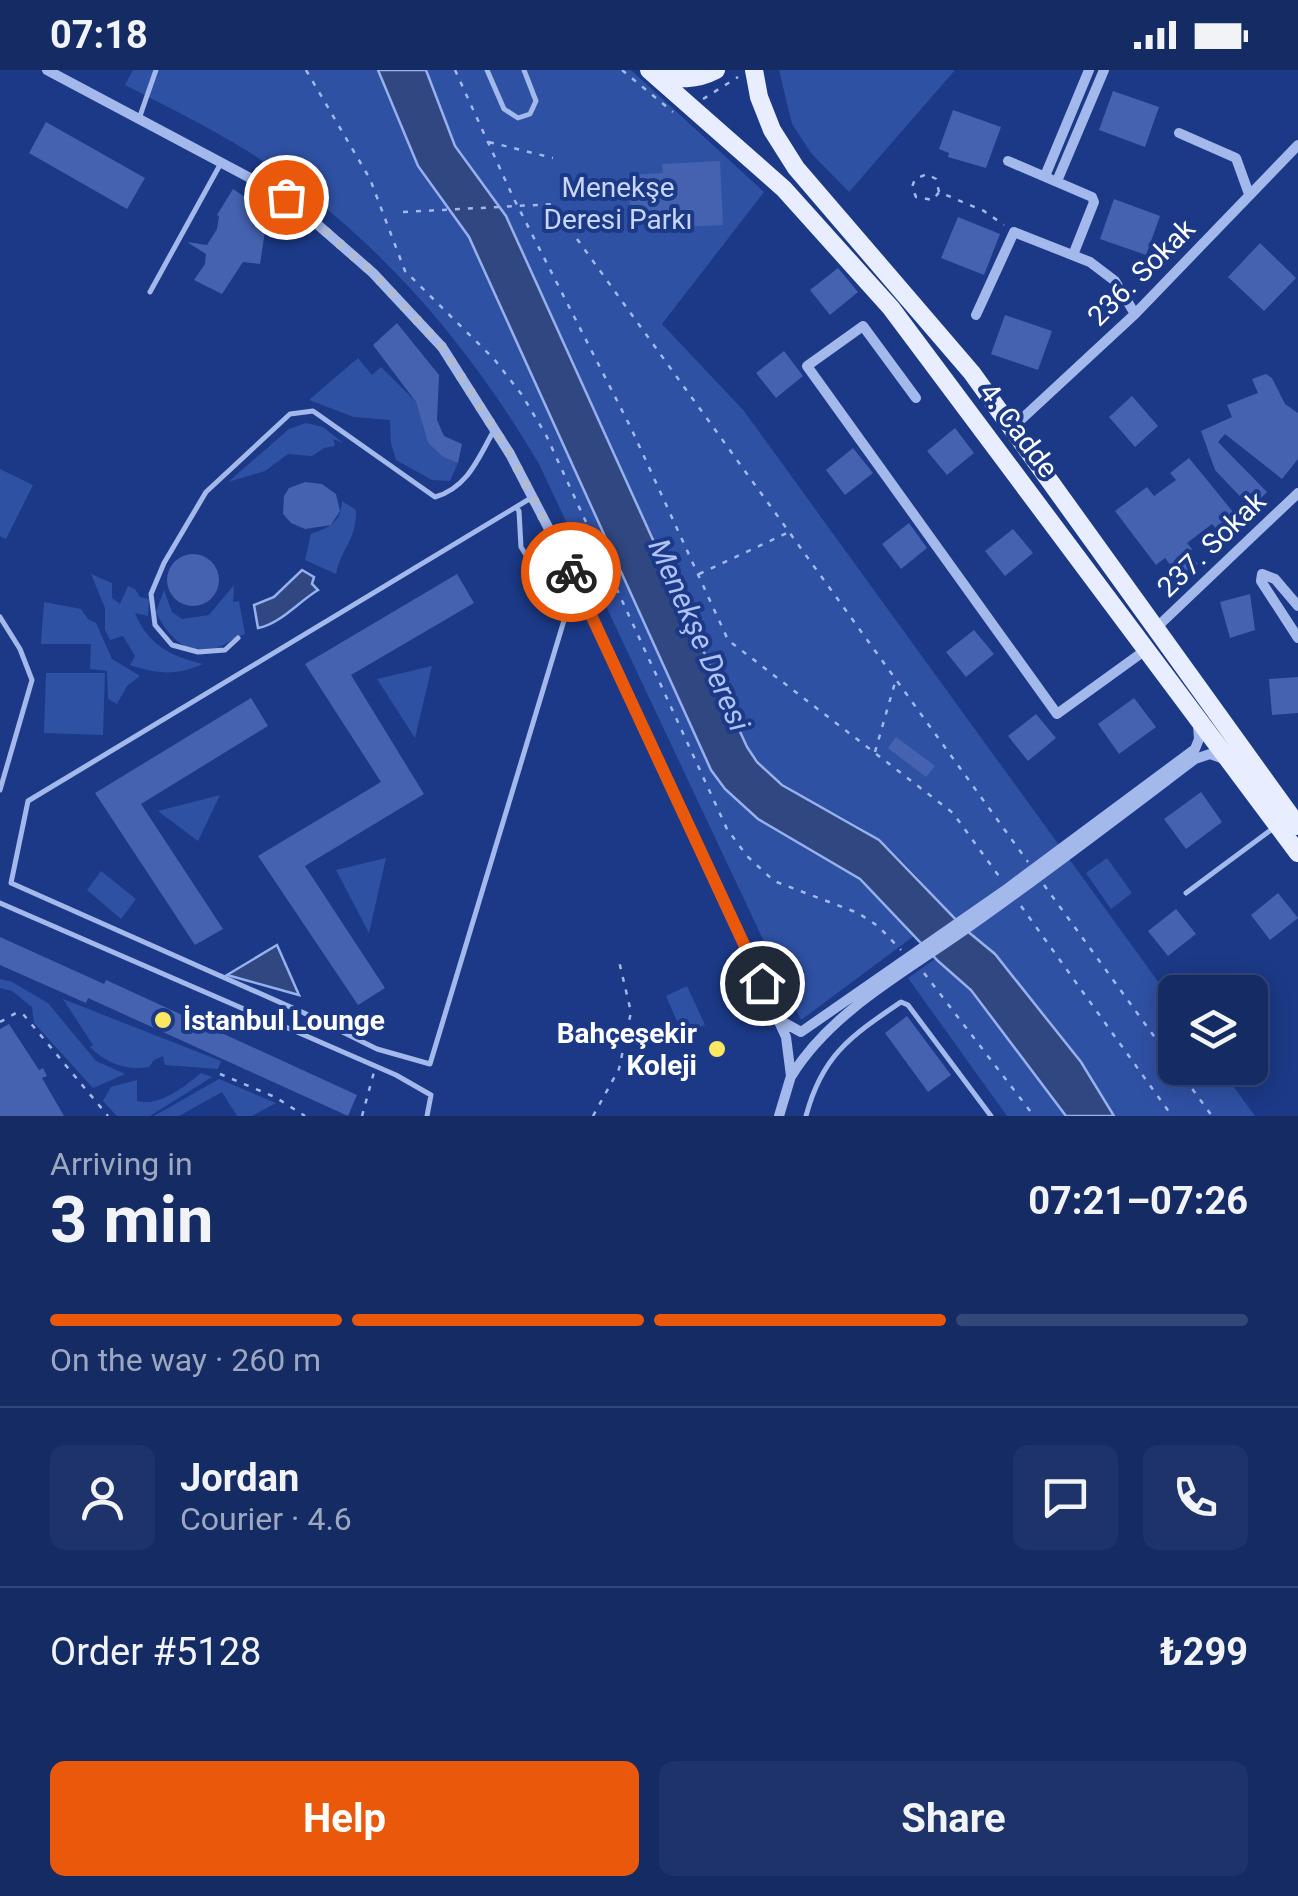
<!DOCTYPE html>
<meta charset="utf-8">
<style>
:root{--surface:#142b64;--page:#1d336a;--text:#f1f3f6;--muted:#9da7bf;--line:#334778;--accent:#ea580c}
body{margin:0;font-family:Roboto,sans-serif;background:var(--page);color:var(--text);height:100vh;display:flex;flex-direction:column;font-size:38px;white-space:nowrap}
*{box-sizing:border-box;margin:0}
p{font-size:32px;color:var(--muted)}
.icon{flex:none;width:55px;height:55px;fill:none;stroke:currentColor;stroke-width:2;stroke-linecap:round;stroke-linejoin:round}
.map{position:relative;height:1046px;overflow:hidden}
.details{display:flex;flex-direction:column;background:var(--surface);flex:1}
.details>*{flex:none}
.fabs{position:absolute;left:1158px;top:905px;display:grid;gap:20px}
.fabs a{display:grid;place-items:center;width:110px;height:110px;border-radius:15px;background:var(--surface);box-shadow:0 5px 25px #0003,0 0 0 2px var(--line);font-size:50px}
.pin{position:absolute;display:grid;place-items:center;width:85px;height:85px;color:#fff;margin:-42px;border:5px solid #fff;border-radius:50%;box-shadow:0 2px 10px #0007}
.courier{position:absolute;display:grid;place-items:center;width:100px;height:100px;margin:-50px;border:8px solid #ea580c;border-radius:50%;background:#fff;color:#222;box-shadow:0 2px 12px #0007}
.head em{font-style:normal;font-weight:700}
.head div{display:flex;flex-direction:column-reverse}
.head{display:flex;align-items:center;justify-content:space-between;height:170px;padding:0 50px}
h1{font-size:65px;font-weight:700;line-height:75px}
.bar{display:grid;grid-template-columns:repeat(4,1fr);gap:15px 10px;align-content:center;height:120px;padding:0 50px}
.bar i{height:12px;border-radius:8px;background:var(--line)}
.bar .active{background:var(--accent)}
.bar p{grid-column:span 4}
.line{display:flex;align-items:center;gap:25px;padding:0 50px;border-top:2px solid var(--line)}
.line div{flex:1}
.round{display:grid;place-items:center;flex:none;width:105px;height:105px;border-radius:15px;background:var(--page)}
.primary-button{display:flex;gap:20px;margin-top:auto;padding:20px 50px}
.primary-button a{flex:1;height:115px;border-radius:15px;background:var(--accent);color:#fff;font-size:40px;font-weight:700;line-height:115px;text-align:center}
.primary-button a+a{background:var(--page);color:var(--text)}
.status{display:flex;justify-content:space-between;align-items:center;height:70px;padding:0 50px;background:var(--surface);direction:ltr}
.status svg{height:28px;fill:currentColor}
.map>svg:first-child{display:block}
.green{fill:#2f51a4}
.water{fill:#314781;stroke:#96b1ed;stroke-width:2.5}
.building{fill:#4462af}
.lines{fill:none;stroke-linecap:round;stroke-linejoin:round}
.path{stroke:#a3b8eb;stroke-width:2.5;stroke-dasharray:5 8;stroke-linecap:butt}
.service{stroke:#a3b8eb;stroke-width:5}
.minor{stroke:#a3b8eb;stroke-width:10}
.primary{stroke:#e8edff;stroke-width:18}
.path-bridge{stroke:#a3b8eb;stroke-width:2.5;stroke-dasharray:5 8;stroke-linecap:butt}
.done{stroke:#afbad5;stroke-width:10;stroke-dasharray:0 18}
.route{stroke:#ea580c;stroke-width:12}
.poi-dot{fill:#fce860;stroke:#1b3986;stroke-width:4}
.labels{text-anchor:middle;stroke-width:8;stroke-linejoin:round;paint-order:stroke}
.park-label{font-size:28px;fill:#c8d6f8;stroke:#1b3986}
.street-label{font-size:28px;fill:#fff;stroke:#1b3986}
.poi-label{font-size:28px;font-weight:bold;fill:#fff;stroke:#1b3986;text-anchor:start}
.water-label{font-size:30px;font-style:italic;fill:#afc3f3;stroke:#1b3986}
</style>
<div class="status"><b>07:18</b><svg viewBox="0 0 49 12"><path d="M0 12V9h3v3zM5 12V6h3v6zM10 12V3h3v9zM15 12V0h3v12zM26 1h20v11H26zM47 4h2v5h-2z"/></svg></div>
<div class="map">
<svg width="1298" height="1046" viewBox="0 0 1298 1046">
<rect width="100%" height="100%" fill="#1b3986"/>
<path class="green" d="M 133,0 L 378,0 L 418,96 L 469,167 L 711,700 L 725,719 L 758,749 L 854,804 L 914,866 L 801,950 L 539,394 C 465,268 370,159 246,80 C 207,56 166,36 125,15 Z
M 426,0 L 631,0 L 764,122 L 662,254 L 744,341 L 1175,935 L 1175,998 L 1220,998 L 1255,1046 L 1114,1046 C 1072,973 998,894 940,832 C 921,812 903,789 881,772 C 827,730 775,729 738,662 L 506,146 L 455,76 Z
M 779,0 L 955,0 L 849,122 L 811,83 L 792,54 Z
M 358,288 L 372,305 L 381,297 L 416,332 L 428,373 L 443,387 L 458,393 L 450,411 L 432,410 L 396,390 L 391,373 L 390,350 L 354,347 L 309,330 Z
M 306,353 L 323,357 L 343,373 L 333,369 L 335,376 L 324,378 L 312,386 L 288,384 L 265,401 L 228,412 L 289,359 Z
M 0,399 L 33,415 L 6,469 L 0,466 Z
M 342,431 L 356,440 C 357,470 341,478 336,504 L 305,490 L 311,464 C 330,457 341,453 342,431 Z
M 91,504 L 112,513 L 112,528 L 120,534 L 128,516 L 135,519 L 140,527 L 149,529 L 148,546 L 135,543 C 148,575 170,586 203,594 C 175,606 158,604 130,595 L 135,586 L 123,566 L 110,570 L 105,560 L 105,538 Z
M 234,515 L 233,532 L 239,531 L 245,564 C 234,568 225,575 215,579 C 186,587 166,564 156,542 L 164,520 L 172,542 L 182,549 L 209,545 Z
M 44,532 L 81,539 L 88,549 L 96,553 L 112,589 L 140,606 L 127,616 L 117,634 L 108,629 L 107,601 L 90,599 L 91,574 L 41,574 Z
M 432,596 L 415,668 L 377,609 Z
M 46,603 L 105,603 L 103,665 L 44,663 Z
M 220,725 L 198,771 L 158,741 Z
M 386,788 L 369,863 L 336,800 Z
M 1107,788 L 1132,823 L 1111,839 L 1086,803 Z
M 101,801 L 136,829 L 121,849 L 87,820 Z
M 935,889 L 971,920 L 1066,1046 L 1007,1046 L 908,908 Z
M 0,909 L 12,912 L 48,933 L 96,991 L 125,1004 L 93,1018 L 34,953 L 32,937 L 12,921 L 0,918 Z
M 687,916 L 705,955 L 683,965 L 666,926 Z
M 63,929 L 221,991 L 218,999 L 165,995 L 163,986 L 154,990 L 149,997 C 126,1001 106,993 90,977 L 93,975 Z
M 201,1003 L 212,1007 L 150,1046 L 117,1046 L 103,1031 L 111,1017 L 137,1010 L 137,1031 C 159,1037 184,1017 201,1003 Z
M 219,1009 L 276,1033 L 252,1046 L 237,1046 L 222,1022 L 179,1046 L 154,1046 Z"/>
<path class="water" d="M 378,0 L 426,0 L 455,76 L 506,146 L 747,677 L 757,692 L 782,715 L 879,770 L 966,860 L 995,884 L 1081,992 L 1114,1046 L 1066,1046 L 971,920 L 938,891 L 860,809 L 758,749 L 725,719 L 711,700 L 469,167 L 418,96 Z
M 302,500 L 314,507 L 312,514 L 318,520 C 297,533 280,554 258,558 L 254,535 L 274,527 Z
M 277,875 L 299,925 L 227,905 Z"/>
<path class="building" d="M 1113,21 L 1159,37 L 1145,77 L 1099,60 Z
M 953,40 L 1001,57 L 986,98 L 948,87 L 949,83 L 939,79 Z
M 46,52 L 145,108 L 127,139 L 29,83 Z
M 720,91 L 723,155 L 666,158 L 666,150 L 631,152 L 628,105 L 663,103 L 662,94 Z
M 233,119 L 254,133 L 246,144 L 267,148 L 260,194 L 243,192 L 222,224 L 194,210 L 205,194 L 206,184 L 187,172 L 207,175 L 217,159 L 219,146 L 217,145 Z
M 1114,129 L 1160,146 L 1146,185 L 1100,169 Z
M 958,147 L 1000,164 L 984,205 L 941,188 Z
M 1260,173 L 1296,208 L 1264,241 L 1228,207 Z
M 838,198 L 858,222 L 830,245 L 810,220 Z
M 1005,245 L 1052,261 L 1038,300 L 991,284 Z
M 397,253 L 439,305 L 437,350 L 444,366 L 462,374 L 458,393 L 443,387 L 428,373 L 416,332 L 373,275 Z
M 784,281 L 803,306 L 776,328 L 756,303 Z
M 1266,304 L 1272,308 L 1285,334 L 1298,343 L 1298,389 L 1282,409 L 1225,364 L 1218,372 L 1267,422 L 1251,438 L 1215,400 L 1201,361 L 1232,347 L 1227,335 L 1258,323 L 1252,309 Z
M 1132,326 L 1158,356 L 1135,377 L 1109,347 Z
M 955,358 L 974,383 L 947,405 L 927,381 Z
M 853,378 L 873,403 L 845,425 L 826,400 Z
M 1189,388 L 1238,448 L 1220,463 L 1212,454 L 1187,473 L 1192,479 L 1189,482 L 1198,494 L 1180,507 L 1165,488 L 1156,495 L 1115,441 L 1147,417 L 1154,426 L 1176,410 L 1170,403 Z
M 305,412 L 322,414 L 336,424 L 340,441 L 331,455 L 305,459 L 291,453 L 283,444 L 284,426 L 289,418 Z
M 909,453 L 927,478 L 901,499 L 882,474 Z
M 1013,459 L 1033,483 L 1005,506 L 985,481 Z
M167 510a26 26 0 1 1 52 0a26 26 0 1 1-52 0Z
M 457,504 L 474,533 L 351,605 L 424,724 L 305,796 L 385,918 L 358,935 L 258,786 L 381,712 L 305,594 Z
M 1250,524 L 1255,560 L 1230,568 L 1220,532 Z
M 974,560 L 994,584 L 966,607 L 946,582 Z
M 1298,607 L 1298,643 L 1272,645 L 1269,609 Z
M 251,628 L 268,656 L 141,734 L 223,859 L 195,875 L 95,723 Z
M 1134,628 L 1156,657 L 1119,684 L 1098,654 Z
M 1036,644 L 1056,668 L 1028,691 L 1008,666 Z
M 896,667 L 935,696 L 926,707 L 888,678 Z
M 1201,722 L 1222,752 L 1186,779 L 1164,749 Z
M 1278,823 L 1298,848 L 1270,870 L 1251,845 Z
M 1176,839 L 1196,864 L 1168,886 L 1148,861 Z
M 0,867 L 104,914 L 106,910 L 357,1025 L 348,1046 L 88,928 L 86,933 L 0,895 Z
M 907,946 L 951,1005 L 928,1022 L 885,963 Z
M 9,954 L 39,1000 L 43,998 L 47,1006 L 42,1008 L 64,1046 L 0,1046 L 0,959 Z"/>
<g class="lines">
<path class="path" d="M 306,0 L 370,109 L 405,201 L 494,289 L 522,325 L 546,365 L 727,759 L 747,786 L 774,811 L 858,843 L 878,856 L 901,880
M 455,0 L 513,127 L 631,358 L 728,570 L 953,743 L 1001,809
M 622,0 L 673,42
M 703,29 L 738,7
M 489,72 L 553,88
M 939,122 L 936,109 L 927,104 L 915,109 L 912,117 L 916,127 L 933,130 L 939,122 L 984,141 L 1004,155
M 577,169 L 1028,792
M 699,504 L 787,463
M 875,682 L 896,609
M 1044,815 L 1175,995
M 1021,836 L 1172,1046
M 924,903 L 1034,1046
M 0,952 L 16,943 L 23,944 L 108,1046
M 1177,998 L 1212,1046
M 220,1004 L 275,1027 L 305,1046
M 362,1046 L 374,1002
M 593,1046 L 619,999 L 631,942 L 618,887"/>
<path class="service" d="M 487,0 L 504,39 L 518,48 L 530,44 L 536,31 L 524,0
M 140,46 L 156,0
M 150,222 L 221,93
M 531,428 L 28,731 L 11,813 L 304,943 L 377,979 L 430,994 L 575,514
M 516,437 L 519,441 L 521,477 L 543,512
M 0,547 L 20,579 L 32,610 L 0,720
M 238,568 L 225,580 L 198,582 L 172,575 L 155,555 L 151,524 L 164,493 L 206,422 L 290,344 L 313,341 L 435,427 C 467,418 478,389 493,362
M 1186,823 L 1275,757
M 0,833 L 396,1005 L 431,1025 L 427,1046
M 806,1046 C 822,985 851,966 901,932 L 908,935 L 991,1046"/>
<path class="minor" d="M 47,0 L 286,127 L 373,203 L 442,277 L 510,384 L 576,511 L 786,967 L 791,1006 L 779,1046
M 1179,63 L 1236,88 L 1249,124
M 1008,91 L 1092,127 L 1094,132 L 1073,185
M 1045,106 L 1089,0
M 1057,111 L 1104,0
M 976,245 L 1014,162 L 1090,192 L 1115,211 L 1135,244
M 916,328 L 863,256 L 807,296 L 1057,644 L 1147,579
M 1012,358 L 1135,244 L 1298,75
M 1262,504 L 1261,511 L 1298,568
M 1262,504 L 1275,509 L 1298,536
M 1156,558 L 1298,423
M 781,951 L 801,962 L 1008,818 L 1195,679 L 1199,669 L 1198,655
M 792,1005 C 833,939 911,899 973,854 C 1048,801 1121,745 1195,689 L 1210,684 L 1227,690"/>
<path class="primary" d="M 649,0 L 784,119 L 891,238 L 1298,783
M 754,0 L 759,27 L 772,60 L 796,98 L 972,303 L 1298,756
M 656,6 C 679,9 695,11 716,0"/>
<path class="path-bridge" d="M 403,142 L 555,134"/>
</g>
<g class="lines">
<path class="done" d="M 286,127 L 373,203 L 442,277 L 510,384 L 571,502"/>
<path class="route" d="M 571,502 L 762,913"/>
</g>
<g class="poi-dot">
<circle cx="163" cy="950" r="10"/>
<circle cx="717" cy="979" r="10"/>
</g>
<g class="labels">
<g class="park-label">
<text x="618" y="127">Menekşe<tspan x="618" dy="32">Deresi Parkı</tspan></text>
</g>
<g class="street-label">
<text transform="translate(1141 202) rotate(-45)" y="10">236. Sokak</text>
<text transform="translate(1019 360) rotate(53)" y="10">4. Cadde</text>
<text transform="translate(1211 474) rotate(-44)" y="10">237. Sokak</text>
</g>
<g class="poi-label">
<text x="183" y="960">İstanbul Lounge</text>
<text x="697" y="973" text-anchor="end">Bahçeşekir<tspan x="697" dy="32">Koleji</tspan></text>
</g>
<g class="water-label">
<text transform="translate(699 565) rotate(66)" y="10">Menekşe Deresi</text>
</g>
</g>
</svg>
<div class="fabs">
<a><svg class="icon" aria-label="layers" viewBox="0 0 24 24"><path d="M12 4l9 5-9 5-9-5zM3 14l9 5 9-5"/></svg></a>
</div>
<div class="pin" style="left:286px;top:127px;background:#ea580c"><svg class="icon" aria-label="bag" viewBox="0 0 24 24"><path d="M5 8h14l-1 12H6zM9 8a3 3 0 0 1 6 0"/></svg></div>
<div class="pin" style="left:762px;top:913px;background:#1f2937"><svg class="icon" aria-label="home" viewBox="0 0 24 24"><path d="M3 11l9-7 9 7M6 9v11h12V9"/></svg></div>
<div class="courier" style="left:571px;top:502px"><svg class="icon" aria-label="bike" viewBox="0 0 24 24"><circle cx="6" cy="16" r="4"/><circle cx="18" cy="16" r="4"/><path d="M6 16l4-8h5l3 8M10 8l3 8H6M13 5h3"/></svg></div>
</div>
<section class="details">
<div class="head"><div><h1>3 min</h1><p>Arriving in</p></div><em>07:21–07:26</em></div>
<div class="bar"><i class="active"></i><i class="active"></i><i class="active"></i><i></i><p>On the way · 260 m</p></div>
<div class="line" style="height:180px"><a class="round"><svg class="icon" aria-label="person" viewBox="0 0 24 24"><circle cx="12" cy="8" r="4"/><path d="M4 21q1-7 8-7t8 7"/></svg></a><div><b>Jordan</b><p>Courier · 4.6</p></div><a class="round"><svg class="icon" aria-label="chat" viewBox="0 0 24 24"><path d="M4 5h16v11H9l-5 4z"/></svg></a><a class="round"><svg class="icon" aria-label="phone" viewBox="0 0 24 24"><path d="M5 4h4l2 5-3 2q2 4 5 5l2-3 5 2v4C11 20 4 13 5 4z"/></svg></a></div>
<div class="line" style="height:130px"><div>Order #5128</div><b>₺299</b></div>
<div class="primary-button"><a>Help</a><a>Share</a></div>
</section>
